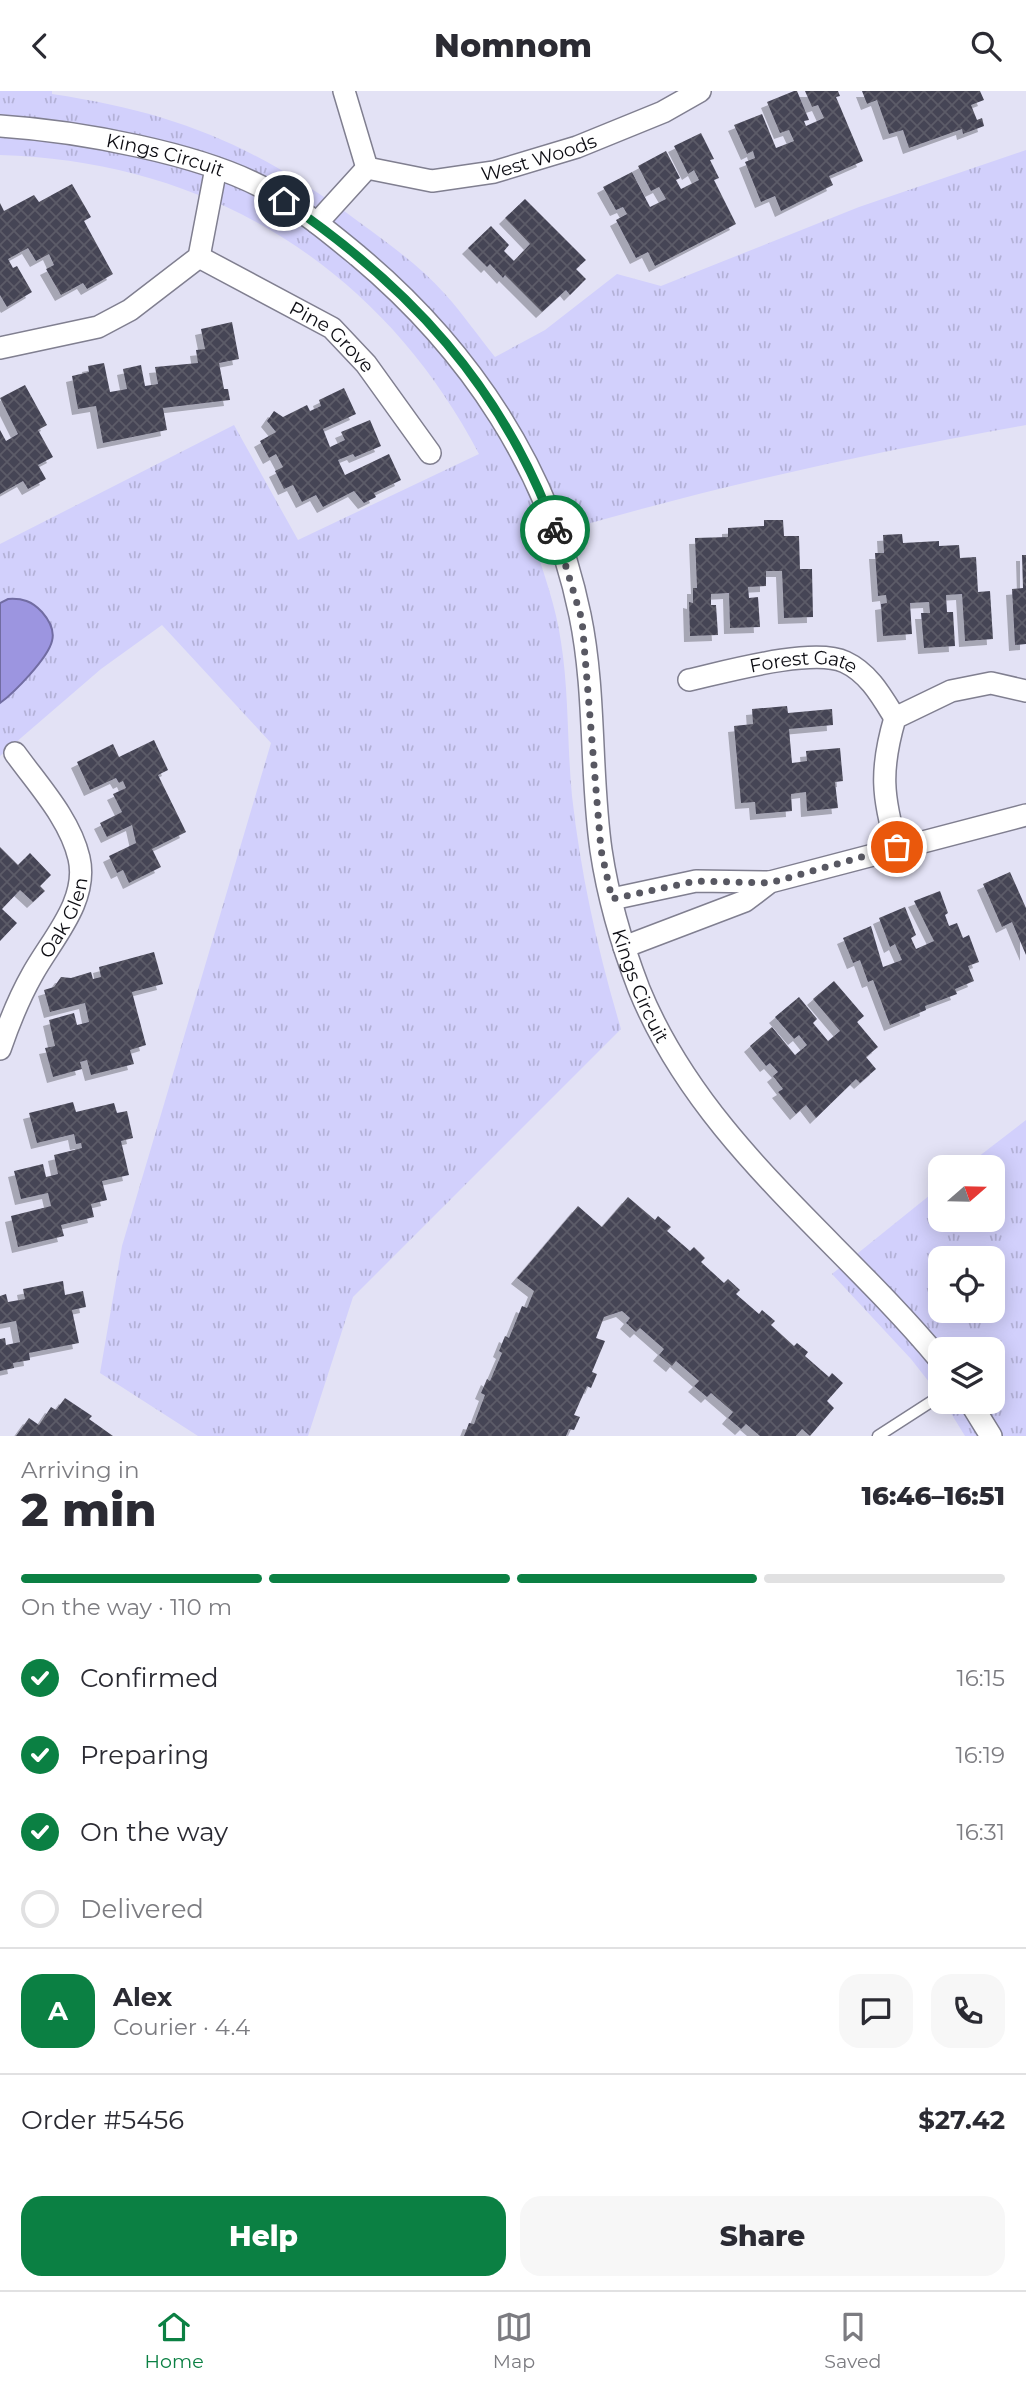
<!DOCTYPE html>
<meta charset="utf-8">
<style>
:root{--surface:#fff;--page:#f7f7f7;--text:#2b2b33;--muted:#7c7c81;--line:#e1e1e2;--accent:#0b8043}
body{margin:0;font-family:Montserrat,sans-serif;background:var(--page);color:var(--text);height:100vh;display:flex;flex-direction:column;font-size:26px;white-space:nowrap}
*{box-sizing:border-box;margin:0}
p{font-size:23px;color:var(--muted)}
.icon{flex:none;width:38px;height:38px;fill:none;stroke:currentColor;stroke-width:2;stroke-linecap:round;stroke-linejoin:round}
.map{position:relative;height:1345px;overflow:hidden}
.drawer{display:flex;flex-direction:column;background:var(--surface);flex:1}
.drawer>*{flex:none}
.needle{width:46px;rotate:70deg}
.tools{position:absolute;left:928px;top:1064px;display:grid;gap:14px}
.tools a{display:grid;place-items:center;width:77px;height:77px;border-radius:14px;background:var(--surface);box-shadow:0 4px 18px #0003;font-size:35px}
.pin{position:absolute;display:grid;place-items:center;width:60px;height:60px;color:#fff;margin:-30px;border:4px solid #fff;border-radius:50%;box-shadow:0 2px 7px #0007}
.courier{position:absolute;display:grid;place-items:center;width:70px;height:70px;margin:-35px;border:5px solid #0b8043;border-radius:50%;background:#fff;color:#222;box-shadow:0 2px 9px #0007}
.overview em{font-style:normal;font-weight:800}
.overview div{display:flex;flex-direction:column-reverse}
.overview{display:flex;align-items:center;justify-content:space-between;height:119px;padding:0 21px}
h1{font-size:46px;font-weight:800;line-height:52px}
.bar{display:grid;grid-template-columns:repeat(4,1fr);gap:10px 7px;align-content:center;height:84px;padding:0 21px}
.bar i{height:9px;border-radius:5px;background:var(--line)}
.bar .selected{background:var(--accent)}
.bar p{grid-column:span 4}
.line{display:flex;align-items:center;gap:18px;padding:0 21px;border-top:2px solid var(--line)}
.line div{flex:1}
.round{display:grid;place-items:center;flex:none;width:74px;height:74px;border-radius:21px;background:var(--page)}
ol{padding:0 21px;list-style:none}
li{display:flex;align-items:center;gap:21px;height:77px}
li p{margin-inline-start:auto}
li .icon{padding:7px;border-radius:50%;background:var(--accent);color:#fff;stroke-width:4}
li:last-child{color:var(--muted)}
li i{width:38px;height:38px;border:4px solid var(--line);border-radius:50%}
.cta{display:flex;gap:14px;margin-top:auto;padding:14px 21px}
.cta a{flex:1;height:80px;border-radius:21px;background:var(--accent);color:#fff;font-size:28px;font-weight:800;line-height:80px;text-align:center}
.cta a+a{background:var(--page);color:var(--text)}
header{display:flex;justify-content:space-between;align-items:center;height:91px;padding:0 21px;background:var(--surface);font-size:32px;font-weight:800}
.tab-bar{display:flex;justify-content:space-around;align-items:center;height:98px;border-top:2px solid var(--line);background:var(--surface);font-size:19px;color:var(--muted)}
.tab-bar a{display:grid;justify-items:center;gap:4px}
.tab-bar .selected{color:var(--accent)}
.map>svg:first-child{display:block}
.grass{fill:url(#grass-tufts);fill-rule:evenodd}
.water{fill:#9c95e0;stroke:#716ca2;stroke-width:2}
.building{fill:url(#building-cross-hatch);filter:url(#shadow)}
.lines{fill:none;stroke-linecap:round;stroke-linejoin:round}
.service-casing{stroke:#807f90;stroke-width:13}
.minor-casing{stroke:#807f90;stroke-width:24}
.service{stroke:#fff;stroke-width:10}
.minor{stroke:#fff;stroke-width:21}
.done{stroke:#585862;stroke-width:7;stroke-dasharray:0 12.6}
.route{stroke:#0b8043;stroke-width:9}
.labels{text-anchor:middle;stroke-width:7;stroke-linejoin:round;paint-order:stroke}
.street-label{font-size:19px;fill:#0d0d13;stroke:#f0f0ff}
</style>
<header><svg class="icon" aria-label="back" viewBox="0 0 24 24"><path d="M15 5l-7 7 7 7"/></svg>Nomnom<svg class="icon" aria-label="search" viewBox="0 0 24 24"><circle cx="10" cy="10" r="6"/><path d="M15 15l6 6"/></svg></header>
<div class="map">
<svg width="1026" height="1345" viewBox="0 0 1026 1345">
<defs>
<pattern id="grass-tufts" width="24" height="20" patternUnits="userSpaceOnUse" patternTransform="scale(1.75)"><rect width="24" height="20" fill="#d2d0fc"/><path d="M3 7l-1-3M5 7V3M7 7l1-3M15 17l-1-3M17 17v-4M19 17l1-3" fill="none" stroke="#b3b1d7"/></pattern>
<pattern id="building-cross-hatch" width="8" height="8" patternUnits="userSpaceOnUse" patternTransform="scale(1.75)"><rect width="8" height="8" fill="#454454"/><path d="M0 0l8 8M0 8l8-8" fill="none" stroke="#5c5b68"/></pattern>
<filter id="shadow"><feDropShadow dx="-6" dy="6" stdDeviation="0" flood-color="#0004"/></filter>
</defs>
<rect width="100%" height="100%" fill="#e3e2f5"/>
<path class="grass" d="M 0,0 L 52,0 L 52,3 C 179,22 256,55 359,131 C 389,153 420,175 445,203 C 463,223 478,245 495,266 L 545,239 L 617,183 L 661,195 L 859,116 L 1026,59 L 1026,334 C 861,363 694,400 533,449 C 544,483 556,516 561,551 C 569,601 567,654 572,705 C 581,785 598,861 621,938 L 353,1206 L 308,1345 L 198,1345 L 100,1282 L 122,1155 L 271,652 L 162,534 L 101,578 L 0,665 L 0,453 L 234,334 L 298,449 L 479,363 C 382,177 210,70 0,64 Z
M 1026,1029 L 1026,1345 L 965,1345 L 944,1311 L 992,1311 L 992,1258 L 940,1258 L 940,1305 L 911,1268 L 832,1183 L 940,1096 L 940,1129 L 992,1129 L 992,1076 L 965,1076 ZM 940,1167 L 992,1167 L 992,1220 L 940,1220 Z"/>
<path class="water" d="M 8,508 C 22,507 32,510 42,521 C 49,529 55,539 52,550 C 48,567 14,602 0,612 L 0,512 Z"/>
<path class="building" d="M 794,0 L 797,0 L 809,29 L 804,30 L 806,35 L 824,27 L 818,14 L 812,16 L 805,0 L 838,0 L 840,5 L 836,6 L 863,70 L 829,85 L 833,94 L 781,120 L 775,105 L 761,111 L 745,71 L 755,67 L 753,60 L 747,63 L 734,34 L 762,23 L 776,57 L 794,50 L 789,39 L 780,42 L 767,11 Z
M 862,0 L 980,0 L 984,9 L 971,14 L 977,29 L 982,27 L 984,35 L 963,43 L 962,38 L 909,57 L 903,39 L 889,43 L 877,9 L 867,13 Z
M 701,42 L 714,68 L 710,69 L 719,87 L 714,89 L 736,133 L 655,175 L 648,161 L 636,167 L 616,129 L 627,123 L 623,116 L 616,119 L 603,96 L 632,81 L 650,116 L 666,108 L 659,96 L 651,100 L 638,75 L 666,60 L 680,87 L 676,89 L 681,98 L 699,89 L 694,79 L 688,83 L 674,55 Z
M 72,93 L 91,126 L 84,130 L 113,183 L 87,198 L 83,192 L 61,204 L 46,178 L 54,174 L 49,163 L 36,170 L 28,157 L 8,168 L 13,177 L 17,175 L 32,201 L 7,216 L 0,204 L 0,112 L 4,120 L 34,104 L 39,111 Z
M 525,108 L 586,169 L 576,178 L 586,188 L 570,204 L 566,199 L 542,221 L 505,184 L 503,187 L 490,173 L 487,176 L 468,157 L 491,135 L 509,154 L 504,160 L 514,170 L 530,153 L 505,127 Z
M 232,231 L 239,268 L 219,272 L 224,298 L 228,298 L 230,309 L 163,317 L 167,339 L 103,352 L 96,315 L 78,318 L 72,285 L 89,281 L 88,275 L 104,272 L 110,301 L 127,298 L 123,278 L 141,274 L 145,295 L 158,293 L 155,276 L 198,272 L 196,259 L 205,258 L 201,238 Z
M 25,294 L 47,334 L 38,339 L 53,366 L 38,374 L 46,388 L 28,398 L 23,390 L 0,403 L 0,339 L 6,350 L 18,343 L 0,307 Z
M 344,297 L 356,323 L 323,338 L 330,356 L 345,349 L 341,341 L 370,329 L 381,355 L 355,366 L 353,363 L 338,369 L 345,384 L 389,363 L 401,389 L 374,402 L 376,406 L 364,412 L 354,400 L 323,416 L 316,404 L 302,411 L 293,394 L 284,398 L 275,380 L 283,376 L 276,363 L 269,367 L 260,350 L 276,341 L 267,330 L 274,320 L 283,326 L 307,314 L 310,320 L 321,315 L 319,309 Z
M 764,429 L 783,429 L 784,445 L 799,445 L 800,478 L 812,478 L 813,526 L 784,527 L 782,480 L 766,480 L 766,495 L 748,496 L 749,507 L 758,506 L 760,536 L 730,537 L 729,502 L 711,503 L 711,514 L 716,514 L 718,544 L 690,545 L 689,511 L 693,512 L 693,497 L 697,497 L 695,447 L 728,446 L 728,437 L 764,435 Z
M 902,443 L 903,452 L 939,450 L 939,455 L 959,454 L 960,467 L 976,466 L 978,501 L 990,500 L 993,548 L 965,550 L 962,503 L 946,504 L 947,521 L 953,521 L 955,555 L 924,557 L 921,522 L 930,522 L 929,511 L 910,512 L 912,543 L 883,545 L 881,513 L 887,512 L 886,504 L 878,505 L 875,462 L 884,462 L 883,444 Z
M 1022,464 L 1026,464 L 1026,553 L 1015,554 L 1012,498 L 1023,497 Z
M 787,615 L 788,622 L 832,618 L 833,634 L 789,638 L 792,672 L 807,670 L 806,660 L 840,657 L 843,690 L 835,691 L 838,717 L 807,720 L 806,701 L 791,703 L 792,720 L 756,723 L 755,711 L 741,712 L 734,635 L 753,633 L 752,618 Z
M 154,649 L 168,679 L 158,684 L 186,741 L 152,758 L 161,776 L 129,792 L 123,779 L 117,782 L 109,765 L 136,752 L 132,734 L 107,746 L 100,732 L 122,721 L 113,703 L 126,697 L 123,690 L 119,692 L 116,687 L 90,699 L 77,671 L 113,653 L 119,666 Z
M 0,756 L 18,774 L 30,762 L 51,784 L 40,795 L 45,800 L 33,811 L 20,799 L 2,818 L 17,832 L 0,850 Z
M 1010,781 L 1026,817 L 1026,864 L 1012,831 L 1002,836 L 983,793 Z
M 940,800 L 948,822 L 945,824 L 949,835 L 957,832 L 963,847 L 969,844 L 979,871 L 968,875 L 974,890 L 955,898 L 957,903 L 925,915 L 926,919 L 890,934 L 873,889 L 868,891 L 860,869 L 853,872 L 843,847 L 871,835 L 883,876 L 902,869 L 895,853 L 890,856 L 879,827 L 905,816 L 916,844 L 911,847 L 916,858 L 934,850 L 914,810 Z
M 154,861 L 163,893 L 132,901 L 146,954 L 130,959 L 134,973 L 91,984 L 87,969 L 80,971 L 82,978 L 53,986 L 45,957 L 55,955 L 49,929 L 74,922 L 77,934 L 89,931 L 85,912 L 50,921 L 44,899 L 54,896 L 61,886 L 71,887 L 91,881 L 93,888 L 101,886 L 99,876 Z
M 834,890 L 864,925 L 857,931 L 878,956 L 866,966 L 876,978 L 860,992 L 856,988 L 816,1027 L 806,1014 L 796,1023 L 778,1001 L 783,998 L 773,985 L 778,981 L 770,972 L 766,975 L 750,955 L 772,936 L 795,964 L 807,954 L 799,944 L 794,948 L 775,926 L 799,906 L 817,928 L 813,932 L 828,950 L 840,940 L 813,908 Z
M 73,1011 L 76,1021 L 114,1012 L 117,1022 L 127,1020 L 133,1047 L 121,1050 L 129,1084 L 102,1090 L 107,1109 L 91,1113 L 94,1126 L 61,1134 L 64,1145 L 18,1156 L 11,1125 L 51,1115 L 48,1102 L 21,1108 L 14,1080 L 43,1073 L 46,1086 L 58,1083 L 54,1064 L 82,1057 L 81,1052 L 76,1053 L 74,1043 L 37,1052 L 29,1022 Z
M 628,1106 L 655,1129 L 658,1125 L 671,1136 L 667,1140 L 690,1160 L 694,1156 L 705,1167 L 701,1171 L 724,1192 L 728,1188 L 740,1199 L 736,1203 L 759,1223 L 762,1219 L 775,1230 L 771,1234 L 794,1255 L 797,1252 L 808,1261 L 805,1265 L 829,1286 L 832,1282 L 843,1292 L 827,1310 L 834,1317 L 810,1345 L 802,1338 L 796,1345 L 760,1345 L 746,1333 L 741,1338 L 728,1327 L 733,1321 L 711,1302 L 707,1306 L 694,1295 L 699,1290 L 676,1270 L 672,1275 L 659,1264 L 664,1258 L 640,1237 L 636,1241 L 626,1232 L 630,1227 L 622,1220 L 604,1226 L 596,1247 L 605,1250 L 592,1281 L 597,1283 L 591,1297 L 587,1295 L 574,1324 L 580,1326 L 574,1339 L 569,1338 L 566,1345 L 464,1345 L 469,1332 L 474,1333 L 485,1304 L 481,1302 L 487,1288 L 490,1290 L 502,1262 L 499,1260 L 505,1245 L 509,1247 L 522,1215 L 527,1217 L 534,1200 L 517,1187 L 578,1115 L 602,1136 Z
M 63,1190 L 65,1204 L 83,1200 L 86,1216 L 72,1219 L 79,1252 L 29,1262 L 30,1269 L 13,1272 L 14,1277 L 0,1280 L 0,1248 L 5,1247 L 6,1254 L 20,1251 L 16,1230 L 0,1233 L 0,1205 L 6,1203 L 8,1211 L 25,1208 L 23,1198 Z
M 65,1307 L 92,1325 L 89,1328 L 113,1345 L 16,1345 L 29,1327 L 39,1334 L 51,1316 L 56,1319 Z"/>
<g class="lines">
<g class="service-casing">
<path id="service" d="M 878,1345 L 940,1305"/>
</g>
<g class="minor-casing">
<g id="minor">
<path d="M 344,0 L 367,77"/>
<path id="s1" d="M 0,35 C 76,40 203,62 269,100 C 301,118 330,142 358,165 C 470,259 550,379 580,524 C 596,601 590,682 601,759 C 608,806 622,854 639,898 C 701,1050 838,1146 940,1269"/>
<path id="s2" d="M 317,132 L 367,77 L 432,90 L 494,81 L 577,56 L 663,21 L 700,0"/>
<path id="s3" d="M 199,166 L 332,237 L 366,273 L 430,362"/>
<path d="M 0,257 L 98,236 L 130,219 L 199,166 L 216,77"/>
<path id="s4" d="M 689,589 C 725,581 813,556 845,571 C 869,582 882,606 895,627"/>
<path d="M 897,756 C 882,706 880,678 895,627 L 951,600 L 991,592 L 1026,600"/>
<path d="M 612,808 L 696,790 L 770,791"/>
<path d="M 624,856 L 745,810 L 770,791 L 1026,724"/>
<path id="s5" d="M 0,958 C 9,932 19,907 32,884 C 51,849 89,810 79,767 C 70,728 38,694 15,662"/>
<path d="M 970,1311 L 991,1345"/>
</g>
</g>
<use href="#service" class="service"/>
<use href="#minor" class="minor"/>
</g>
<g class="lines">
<path class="done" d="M 555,439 L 582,529 L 601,759 L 612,808 L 696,790 L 770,792 L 897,756"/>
<path class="route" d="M 284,110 C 409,195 502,295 555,439"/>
</g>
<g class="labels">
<g class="street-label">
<text dy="7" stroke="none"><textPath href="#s2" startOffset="250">West Woods</textPath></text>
<text dy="7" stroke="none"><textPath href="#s1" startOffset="168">Kings Circuit</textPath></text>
<text dy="7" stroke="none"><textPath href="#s3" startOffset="156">Pine Grove</textPath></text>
<text dy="7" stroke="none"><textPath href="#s4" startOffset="117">Forest Gate</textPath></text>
<text dy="7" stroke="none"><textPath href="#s5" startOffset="147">Oak Glen</textPath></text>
<text dy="7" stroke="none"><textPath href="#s1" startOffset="1197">Kings Circuit</textPath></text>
</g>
</g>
</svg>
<div class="tools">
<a><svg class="needle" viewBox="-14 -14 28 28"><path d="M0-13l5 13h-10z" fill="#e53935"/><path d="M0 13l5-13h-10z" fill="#7c7c81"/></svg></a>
<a><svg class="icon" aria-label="locate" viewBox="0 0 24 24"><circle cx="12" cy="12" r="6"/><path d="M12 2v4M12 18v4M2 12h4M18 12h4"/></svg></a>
<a><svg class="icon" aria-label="layers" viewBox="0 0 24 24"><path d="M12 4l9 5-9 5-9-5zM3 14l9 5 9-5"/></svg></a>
</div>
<div class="pin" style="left:897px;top:756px;background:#ea580c"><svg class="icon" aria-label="bag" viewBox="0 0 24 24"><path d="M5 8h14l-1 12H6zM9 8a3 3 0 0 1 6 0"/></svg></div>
<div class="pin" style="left:284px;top:110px;background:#1f2937"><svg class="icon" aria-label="home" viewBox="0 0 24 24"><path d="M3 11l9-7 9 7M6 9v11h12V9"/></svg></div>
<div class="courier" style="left:555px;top:439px"><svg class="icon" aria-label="bike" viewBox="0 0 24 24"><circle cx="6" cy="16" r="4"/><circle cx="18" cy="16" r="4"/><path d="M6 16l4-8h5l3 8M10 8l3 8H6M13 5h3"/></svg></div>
</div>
<section class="drawer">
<div class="overview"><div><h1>2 min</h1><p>Arriving in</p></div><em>16:46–16:51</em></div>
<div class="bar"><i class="selected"></i><i class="selected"></i><i class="selected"></i><i></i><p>On the way · 110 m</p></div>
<ol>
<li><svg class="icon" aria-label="check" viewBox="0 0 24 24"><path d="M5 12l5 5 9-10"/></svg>Confirmed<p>16:15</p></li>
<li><svg class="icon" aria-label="check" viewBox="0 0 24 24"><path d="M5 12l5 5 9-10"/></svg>Preparing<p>16:19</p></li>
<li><svg class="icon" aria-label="check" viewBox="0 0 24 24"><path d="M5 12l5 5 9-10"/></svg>On the way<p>16:31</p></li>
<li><i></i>Delivered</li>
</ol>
<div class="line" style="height:126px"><b class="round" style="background:var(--accent);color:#fff">A</b><div><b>Alex</b><p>Courier · 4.4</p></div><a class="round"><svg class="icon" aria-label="chat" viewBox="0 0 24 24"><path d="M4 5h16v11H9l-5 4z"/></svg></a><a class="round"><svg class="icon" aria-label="phone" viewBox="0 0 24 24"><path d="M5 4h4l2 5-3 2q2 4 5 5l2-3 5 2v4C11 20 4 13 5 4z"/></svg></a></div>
<div class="line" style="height:91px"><div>Order #5456</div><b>$27.42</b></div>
<div class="cta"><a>Help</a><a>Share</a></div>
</section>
<nav class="tab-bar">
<a class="selected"><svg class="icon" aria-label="home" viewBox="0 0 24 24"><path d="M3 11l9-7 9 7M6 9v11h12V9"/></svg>Home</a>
<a><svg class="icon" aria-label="map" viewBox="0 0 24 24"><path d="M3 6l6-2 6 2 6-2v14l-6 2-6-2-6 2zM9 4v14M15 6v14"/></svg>Map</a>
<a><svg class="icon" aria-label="saved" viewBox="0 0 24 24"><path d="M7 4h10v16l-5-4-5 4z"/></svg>Saved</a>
</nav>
